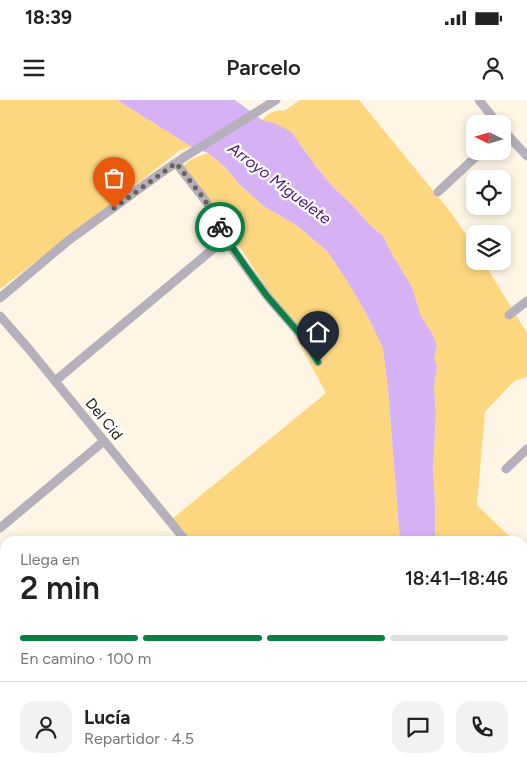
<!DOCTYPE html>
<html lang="es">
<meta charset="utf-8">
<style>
:root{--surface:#fff;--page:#f2f2f2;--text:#222;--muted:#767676;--line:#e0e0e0;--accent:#0b8043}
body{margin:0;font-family:Figtree,sans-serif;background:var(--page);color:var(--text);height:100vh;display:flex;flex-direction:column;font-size:19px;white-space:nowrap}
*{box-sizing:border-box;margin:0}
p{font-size:16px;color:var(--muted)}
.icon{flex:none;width:28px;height:28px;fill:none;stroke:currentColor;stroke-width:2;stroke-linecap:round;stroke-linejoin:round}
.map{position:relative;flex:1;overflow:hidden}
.drawer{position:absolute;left:0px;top:436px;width:528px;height:246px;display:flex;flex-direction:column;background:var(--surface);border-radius:15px 15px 0 0;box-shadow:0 2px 8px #0003}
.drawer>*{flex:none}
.needle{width:32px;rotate:275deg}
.controls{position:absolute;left:466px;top:15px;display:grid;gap:10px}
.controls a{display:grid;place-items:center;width:45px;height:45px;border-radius:10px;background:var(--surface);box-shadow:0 2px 8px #0003;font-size:25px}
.pin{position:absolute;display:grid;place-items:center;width:42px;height:42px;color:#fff;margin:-51px -21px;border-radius:50% 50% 50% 0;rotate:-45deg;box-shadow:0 0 5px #0007}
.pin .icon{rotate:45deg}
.courier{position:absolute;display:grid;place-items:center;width:50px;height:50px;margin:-25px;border:4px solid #0b8043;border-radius:50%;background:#fff;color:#222;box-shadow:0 1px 6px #0007}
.headline em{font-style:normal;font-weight:600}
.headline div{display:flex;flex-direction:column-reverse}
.headline{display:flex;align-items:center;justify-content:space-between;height:85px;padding:0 20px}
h1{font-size:32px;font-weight:600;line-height:38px}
.bar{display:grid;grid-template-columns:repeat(4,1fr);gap:8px 5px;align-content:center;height:60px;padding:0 20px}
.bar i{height:6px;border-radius:4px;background:var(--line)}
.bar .current{background:var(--accent)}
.bar p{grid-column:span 4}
.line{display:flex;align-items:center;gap:12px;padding:0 20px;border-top:1px solid var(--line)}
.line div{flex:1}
.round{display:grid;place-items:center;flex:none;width:52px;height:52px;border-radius:15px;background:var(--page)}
.status{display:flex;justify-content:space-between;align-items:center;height:35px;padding:0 25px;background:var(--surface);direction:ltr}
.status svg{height:14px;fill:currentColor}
header{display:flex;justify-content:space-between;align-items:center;height:65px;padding:0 20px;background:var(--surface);font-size:22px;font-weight:600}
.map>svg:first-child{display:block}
.green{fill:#fdd780}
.water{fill:#d6b1f4}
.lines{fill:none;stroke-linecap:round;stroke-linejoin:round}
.minor{stroke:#b6b0bc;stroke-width:9}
.trunk{stroke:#776a82;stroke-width:15}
.done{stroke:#6a6458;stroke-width:5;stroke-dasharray:0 9}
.route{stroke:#0b8043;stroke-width:6}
.labels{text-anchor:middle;stroke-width:4.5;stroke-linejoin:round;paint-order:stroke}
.street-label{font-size:15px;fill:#1b160c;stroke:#fff}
.water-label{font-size:16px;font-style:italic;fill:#511374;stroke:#fff}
</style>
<div class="status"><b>18:39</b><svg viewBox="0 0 49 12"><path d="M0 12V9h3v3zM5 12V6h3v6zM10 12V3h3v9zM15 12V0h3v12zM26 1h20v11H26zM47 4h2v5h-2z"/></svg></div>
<header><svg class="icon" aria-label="menu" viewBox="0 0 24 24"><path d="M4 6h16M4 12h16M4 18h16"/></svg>Parcelo<svg class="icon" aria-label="person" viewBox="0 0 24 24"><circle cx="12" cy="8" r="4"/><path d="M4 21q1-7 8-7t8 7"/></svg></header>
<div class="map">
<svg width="527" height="682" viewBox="0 0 527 682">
<rect width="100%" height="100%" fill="#fef5e4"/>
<path class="green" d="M 0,0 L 117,0 L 192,47 L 180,50 L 123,95 L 0,189 Z
M 300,0 L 359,0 L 453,115 L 475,149 L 475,161 L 483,161 L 527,233 L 527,277 L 514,281 L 485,312 L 477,405 L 514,441 L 435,441 L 435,402 L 433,370 L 436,314 L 434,287 L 437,267 L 434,258 L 437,246 L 433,235 L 421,216 L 412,187 L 392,154 L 383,136 L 370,125 L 354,107 L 333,87 L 317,68 L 293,34 L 255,29 C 263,19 270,8 284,11 Z
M 208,53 L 224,66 L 241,86 L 265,107 L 296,125 L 327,151 L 347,181 L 365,211 L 383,248 L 388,289 L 400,441 L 190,441 L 172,419 L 326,293 L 280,208 L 224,123 L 183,66 L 192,59 Z
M 527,487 L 527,514 L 523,520 L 523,492 Z
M 527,551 L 527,682 L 464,682 L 464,678 L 522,678 L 522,556 Z"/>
<path class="water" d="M 117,0 L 235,0 L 262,20 L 276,24 L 286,29 L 293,34 L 317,68 L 333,87 L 354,107 L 370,125 L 383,136 L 392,154 L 412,187 L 421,216 L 433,235 L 437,246 L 434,258 L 437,267 L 434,287 L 436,314 L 433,370 L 435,402 L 435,441 L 400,441 L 388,289 L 383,248 L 365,211 L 347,181 L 327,151 L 296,125 L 265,107 L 241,86 L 224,66 L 208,53 L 192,47 Z
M 430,678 L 464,678 L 464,682 L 431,682 Z"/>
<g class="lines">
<path class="minor" d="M 479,0 L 498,24
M 502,29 L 527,56
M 176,63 L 205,100 L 219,123 L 225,139 L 267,196 L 300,234 L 318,262
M 438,92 L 482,51
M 0,198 L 69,140 L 158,75 L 186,56 L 276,0
M 509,215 L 527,201
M 0,216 L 28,248 L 186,441
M 55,281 L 225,139
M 506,369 L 527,349
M 0,428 L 104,341
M 0,483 L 5,489
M 0,651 L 5,647
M 156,678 L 160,682
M 236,682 L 241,678"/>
<path class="trunk" d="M 522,477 L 527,472
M 522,534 L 527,528
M 391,682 L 394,678
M 432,682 L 434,678"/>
</g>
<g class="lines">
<path class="done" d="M 114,108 L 176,63 L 205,100 L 220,127"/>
<path class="route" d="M 220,127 L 226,138 L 246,167 L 267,196 L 300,234 L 318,262"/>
</g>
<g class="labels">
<g class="street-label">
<text transform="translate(104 319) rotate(51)" y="5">Del Cid</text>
</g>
<g class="water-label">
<text transform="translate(280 83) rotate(37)" y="6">Arroyo Miguelete</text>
</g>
</g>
</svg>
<div class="controls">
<a><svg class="needle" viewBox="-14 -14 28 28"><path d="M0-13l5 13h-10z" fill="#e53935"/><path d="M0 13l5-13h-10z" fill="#767676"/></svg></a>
<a><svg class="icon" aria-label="locate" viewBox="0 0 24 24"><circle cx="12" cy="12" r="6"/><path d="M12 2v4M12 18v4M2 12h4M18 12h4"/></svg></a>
<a><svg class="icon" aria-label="layers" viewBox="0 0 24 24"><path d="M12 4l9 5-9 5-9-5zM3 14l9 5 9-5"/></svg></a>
</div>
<div class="pin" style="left:114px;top:108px;background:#ea580c"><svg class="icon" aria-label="bag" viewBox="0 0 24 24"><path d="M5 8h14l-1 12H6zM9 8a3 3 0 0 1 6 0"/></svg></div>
<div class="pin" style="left:318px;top:262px;background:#1f2937"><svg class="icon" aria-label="home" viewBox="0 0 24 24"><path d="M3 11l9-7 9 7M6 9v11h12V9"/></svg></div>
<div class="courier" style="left:220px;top:127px"><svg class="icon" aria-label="bike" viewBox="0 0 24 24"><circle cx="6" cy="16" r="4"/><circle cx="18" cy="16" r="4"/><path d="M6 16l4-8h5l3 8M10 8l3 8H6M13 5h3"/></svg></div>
<section class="drawer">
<div class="headline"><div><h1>2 min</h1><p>Llega en</p></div><em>18:41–18:46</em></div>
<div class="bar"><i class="current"></i><i class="current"></i><i class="current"></i><i></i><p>En camino · 100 m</p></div>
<div class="line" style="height:90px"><a class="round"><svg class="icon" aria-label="person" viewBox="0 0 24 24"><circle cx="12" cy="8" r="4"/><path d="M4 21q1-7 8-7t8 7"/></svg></a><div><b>Lucía</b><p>Repartidor · 4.5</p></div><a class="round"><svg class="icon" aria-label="chat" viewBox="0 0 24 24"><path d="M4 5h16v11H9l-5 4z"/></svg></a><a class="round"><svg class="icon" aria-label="phone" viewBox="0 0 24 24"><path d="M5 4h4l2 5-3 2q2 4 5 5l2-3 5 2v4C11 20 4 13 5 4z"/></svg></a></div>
</section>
</div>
